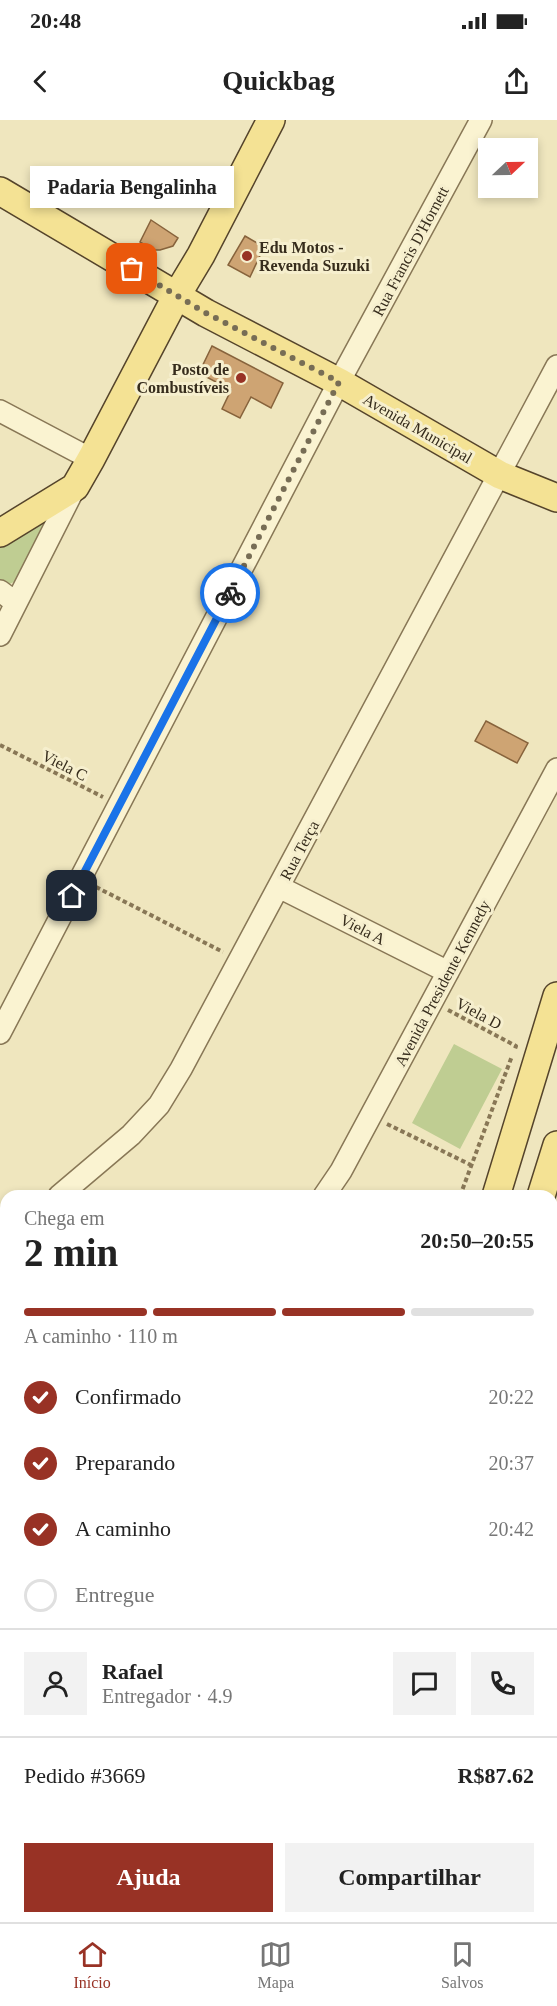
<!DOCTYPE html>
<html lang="pt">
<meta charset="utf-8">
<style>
:root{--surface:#fff;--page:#f2f2f2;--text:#222;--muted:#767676;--line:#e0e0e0;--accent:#983225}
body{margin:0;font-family:Georgia,serif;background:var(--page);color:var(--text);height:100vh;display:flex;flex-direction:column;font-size:22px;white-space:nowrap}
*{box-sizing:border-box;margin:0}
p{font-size:20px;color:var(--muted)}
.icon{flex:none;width:33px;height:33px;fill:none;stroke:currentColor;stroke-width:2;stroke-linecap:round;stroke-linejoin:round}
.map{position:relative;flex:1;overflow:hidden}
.side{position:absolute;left:0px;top:1070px;width:558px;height:734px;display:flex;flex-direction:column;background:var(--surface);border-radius:18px 18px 0 0;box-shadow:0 3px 9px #0003}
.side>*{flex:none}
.needle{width:39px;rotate:68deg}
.fabs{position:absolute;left:478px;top:18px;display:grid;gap:12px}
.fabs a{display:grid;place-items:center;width:60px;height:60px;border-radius:0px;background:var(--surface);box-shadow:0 3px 9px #0003;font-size:30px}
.pin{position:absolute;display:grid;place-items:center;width:51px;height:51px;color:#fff;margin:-26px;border-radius:12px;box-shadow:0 3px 9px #0006}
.courier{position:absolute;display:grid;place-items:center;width:60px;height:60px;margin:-30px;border:4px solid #1a73e8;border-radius:50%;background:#fff;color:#222;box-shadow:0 2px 8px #0007}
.bubble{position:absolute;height:42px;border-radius:0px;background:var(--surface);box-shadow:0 3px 9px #0003;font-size:20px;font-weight:700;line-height:42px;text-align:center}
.headline em{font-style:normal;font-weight:700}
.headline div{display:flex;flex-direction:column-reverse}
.headline{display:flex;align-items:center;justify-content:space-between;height:102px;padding:0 24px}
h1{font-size:39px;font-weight:700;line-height:45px}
.bar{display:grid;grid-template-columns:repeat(4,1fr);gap:9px 6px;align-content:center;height:72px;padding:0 24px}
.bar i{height:8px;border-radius:4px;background:var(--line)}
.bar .selected{background:var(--accent)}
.bar p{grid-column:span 4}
.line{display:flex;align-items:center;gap:15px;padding:0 24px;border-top:2px solid var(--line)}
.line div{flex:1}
.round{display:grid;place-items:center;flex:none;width:63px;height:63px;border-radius:0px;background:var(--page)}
ol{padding:0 24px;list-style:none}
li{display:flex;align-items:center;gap:18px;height:66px}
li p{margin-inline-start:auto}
li .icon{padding:6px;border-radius:50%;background:var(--accent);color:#fff;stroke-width:4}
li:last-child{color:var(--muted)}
li i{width:33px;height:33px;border:3px solid var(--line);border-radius:50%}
.primary-button{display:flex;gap:12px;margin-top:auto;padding:12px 24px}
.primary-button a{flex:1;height:69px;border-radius:0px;background:var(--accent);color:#fff;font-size:24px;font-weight:700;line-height:69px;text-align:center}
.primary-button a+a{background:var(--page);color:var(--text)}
.status{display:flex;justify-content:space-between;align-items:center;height:42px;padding:0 30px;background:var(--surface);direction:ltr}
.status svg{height:16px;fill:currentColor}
header{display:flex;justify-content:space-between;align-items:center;height:78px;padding:0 24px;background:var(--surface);font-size:27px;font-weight:700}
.menu{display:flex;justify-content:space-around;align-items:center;height:84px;border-top:2px solid var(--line);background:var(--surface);font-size:16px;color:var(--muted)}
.menu a{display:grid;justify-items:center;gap:3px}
.menu .selected{color:var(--accent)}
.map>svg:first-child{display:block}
.green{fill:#bfcd92}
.building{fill:#cea473;stroke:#87633c;stroke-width:1.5}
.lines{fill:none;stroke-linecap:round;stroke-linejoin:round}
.minor-casing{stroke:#887756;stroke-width:24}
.major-casing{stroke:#55442b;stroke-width:30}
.path{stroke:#887756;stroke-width:4;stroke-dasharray:4.5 3;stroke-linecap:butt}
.minor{stroke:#faf3d1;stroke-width:21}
.major{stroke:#f4e294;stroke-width:27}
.done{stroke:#776d55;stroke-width:6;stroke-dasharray:0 10.8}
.route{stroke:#1a73e8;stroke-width:8}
.poi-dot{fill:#983225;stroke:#f6efce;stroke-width:2}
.labels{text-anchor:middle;stroke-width:6;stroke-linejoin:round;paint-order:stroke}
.poi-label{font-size:16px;font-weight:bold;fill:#362c1c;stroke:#f6efce;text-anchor:start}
.street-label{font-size:16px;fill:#362c1c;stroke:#f6efce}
</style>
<div class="status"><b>20:48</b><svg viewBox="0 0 49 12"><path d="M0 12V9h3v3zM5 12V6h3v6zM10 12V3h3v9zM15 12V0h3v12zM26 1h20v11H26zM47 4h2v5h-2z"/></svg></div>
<header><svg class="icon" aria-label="back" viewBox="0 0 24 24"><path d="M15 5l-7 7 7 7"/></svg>Quickbag<svg class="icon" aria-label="share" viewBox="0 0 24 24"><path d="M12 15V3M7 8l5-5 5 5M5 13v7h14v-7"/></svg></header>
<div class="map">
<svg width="557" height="1802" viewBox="0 0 557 1802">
<rect width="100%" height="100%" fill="#efe6be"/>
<path class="green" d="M 50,394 L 48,404 L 14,462 L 5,466 L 0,465 L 0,426 Z
M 454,924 L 502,949 L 460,1029 L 412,1003 Z
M 557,1378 L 557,1802 L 534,1802 L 534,1797 L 552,1797 L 552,1402 Z
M 282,1797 L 388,1797 L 390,1802 L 280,1802 Z"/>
<path class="building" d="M 151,100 L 178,118 L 173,126 L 160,130 L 153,130 L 140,122 Z
M 245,116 L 264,127 L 250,157 L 228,145 Z
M 212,226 L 283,263 L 271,288 L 251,277 L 240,298 L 222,289 L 231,270 L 199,253 Z
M 486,601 L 528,623 L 517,643 L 475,621 Z"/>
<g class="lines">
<g class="minor-casing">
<path id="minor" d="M 0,291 L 91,339
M 0,471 L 16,483
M 0,515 L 75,367
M 279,767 L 448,852
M 0,913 L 339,262 L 481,0
M 59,1076 L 131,1015 L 159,985 L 181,949 L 557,246
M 324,1076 L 341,1051 L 557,649
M 0,1142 L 6,1134
M 0,1161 L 6,1164
M 0,1600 L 6,1601
M 112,1802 L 112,1797"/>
</g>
<g class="major-casing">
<path id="major" d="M 0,71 L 206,193 L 339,262 L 500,355 L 557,378
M 0,413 L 75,367 L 91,339 L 177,175 L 201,135 L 271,0
M 496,1076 L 557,876
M 541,1076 L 557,1025
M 423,1797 L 423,1802
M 466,1797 L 466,1802"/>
</g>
<path class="path" d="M 0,625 L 103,677
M 96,767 L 223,832
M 448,890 L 516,926 L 515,929
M 387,1004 L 471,1045
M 460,1076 L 512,936
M 375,1797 L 378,1802
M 293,1802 L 297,1797"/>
<use href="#minor" class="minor"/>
<use href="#major" class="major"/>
</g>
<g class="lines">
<path class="done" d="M 132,149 L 206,193 L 339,262 L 230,473"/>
<path class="route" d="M 72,776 L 230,473"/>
</g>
<g class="poi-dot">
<circle cx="247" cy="136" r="6"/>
<circle cx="241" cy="258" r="6"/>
</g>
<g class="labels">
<g class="poi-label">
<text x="259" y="133">Edu Motos -<tspan x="259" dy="18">Revenda Suzuki</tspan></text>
<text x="229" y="255" text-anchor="end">Posto de<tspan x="229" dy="18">Combustíveis</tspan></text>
</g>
<g class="street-label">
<text transform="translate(410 131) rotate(-62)" y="6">Rua Francis D'Hornett</text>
<text transform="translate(418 308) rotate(30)" y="6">Avenida Municipal</text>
<text transform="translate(65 645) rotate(27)" y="6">Viela C</text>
<text transform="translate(299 730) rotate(-62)" y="6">Rua Terça</text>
<text transform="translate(363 809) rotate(27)" y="6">Viela A</text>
<text transform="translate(442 863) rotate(-62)" y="6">Avenida Presidente Kennedy</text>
<text transform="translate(479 893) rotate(28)" y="6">Viela D</text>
</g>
</g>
</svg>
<div class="fabs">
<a><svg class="needle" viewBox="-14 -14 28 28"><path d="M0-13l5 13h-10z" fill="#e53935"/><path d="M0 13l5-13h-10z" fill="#767676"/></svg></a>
</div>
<div class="pin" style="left:132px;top:149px;background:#ea580c"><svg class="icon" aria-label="bag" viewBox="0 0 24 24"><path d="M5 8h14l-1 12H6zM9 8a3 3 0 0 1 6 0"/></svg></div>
<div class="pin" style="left:72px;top:776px;background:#1f2937"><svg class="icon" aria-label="home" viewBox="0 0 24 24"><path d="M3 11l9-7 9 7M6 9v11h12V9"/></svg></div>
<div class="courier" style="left:230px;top:473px"><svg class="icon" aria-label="bike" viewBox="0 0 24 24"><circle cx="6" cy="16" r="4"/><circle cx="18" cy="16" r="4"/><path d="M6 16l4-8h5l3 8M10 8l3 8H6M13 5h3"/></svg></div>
<div class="bubble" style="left:30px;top:46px;width:204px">Padaria Bengalinha</div>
<section class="side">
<div class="headline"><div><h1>2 min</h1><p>Chega em</p></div><em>20:50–20:55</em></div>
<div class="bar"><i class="selected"></i><i class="selected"></i><i class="selected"></i><i></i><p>A caminho · 110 m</p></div>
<ol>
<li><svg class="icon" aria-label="check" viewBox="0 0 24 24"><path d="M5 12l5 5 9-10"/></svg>Confirmado<p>20:22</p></li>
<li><svg class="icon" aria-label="check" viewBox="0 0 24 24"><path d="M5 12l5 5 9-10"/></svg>Preparando<p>20:37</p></li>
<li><svg class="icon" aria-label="check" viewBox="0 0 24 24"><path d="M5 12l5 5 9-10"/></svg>A caminho<p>20:42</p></li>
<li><i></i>Entregue</li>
</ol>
<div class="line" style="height:108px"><a class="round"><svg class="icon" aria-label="person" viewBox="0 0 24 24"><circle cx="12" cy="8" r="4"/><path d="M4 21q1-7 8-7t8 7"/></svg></a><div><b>Rafael</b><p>Entregador · 4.9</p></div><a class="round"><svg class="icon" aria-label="chat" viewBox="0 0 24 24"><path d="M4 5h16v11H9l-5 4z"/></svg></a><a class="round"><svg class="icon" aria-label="phone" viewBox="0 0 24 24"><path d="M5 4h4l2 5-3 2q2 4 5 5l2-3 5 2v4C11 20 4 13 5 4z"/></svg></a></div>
<div class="line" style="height:78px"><div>Pedido #3669</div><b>R$87.62</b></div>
<div class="primary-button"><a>Ajuda</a><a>Compartilhar</a></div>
</section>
</div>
<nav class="menu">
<a class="selected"><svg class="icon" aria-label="home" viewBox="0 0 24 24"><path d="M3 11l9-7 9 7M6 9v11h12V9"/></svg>Início</a>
<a><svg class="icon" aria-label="map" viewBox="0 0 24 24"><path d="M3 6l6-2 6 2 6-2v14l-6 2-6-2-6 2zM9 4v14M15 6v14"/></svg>Mapa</a>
<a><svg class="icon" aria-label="saved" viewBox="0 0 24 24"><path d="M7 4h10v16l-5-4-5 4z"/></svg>Salvos</a>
</nav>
